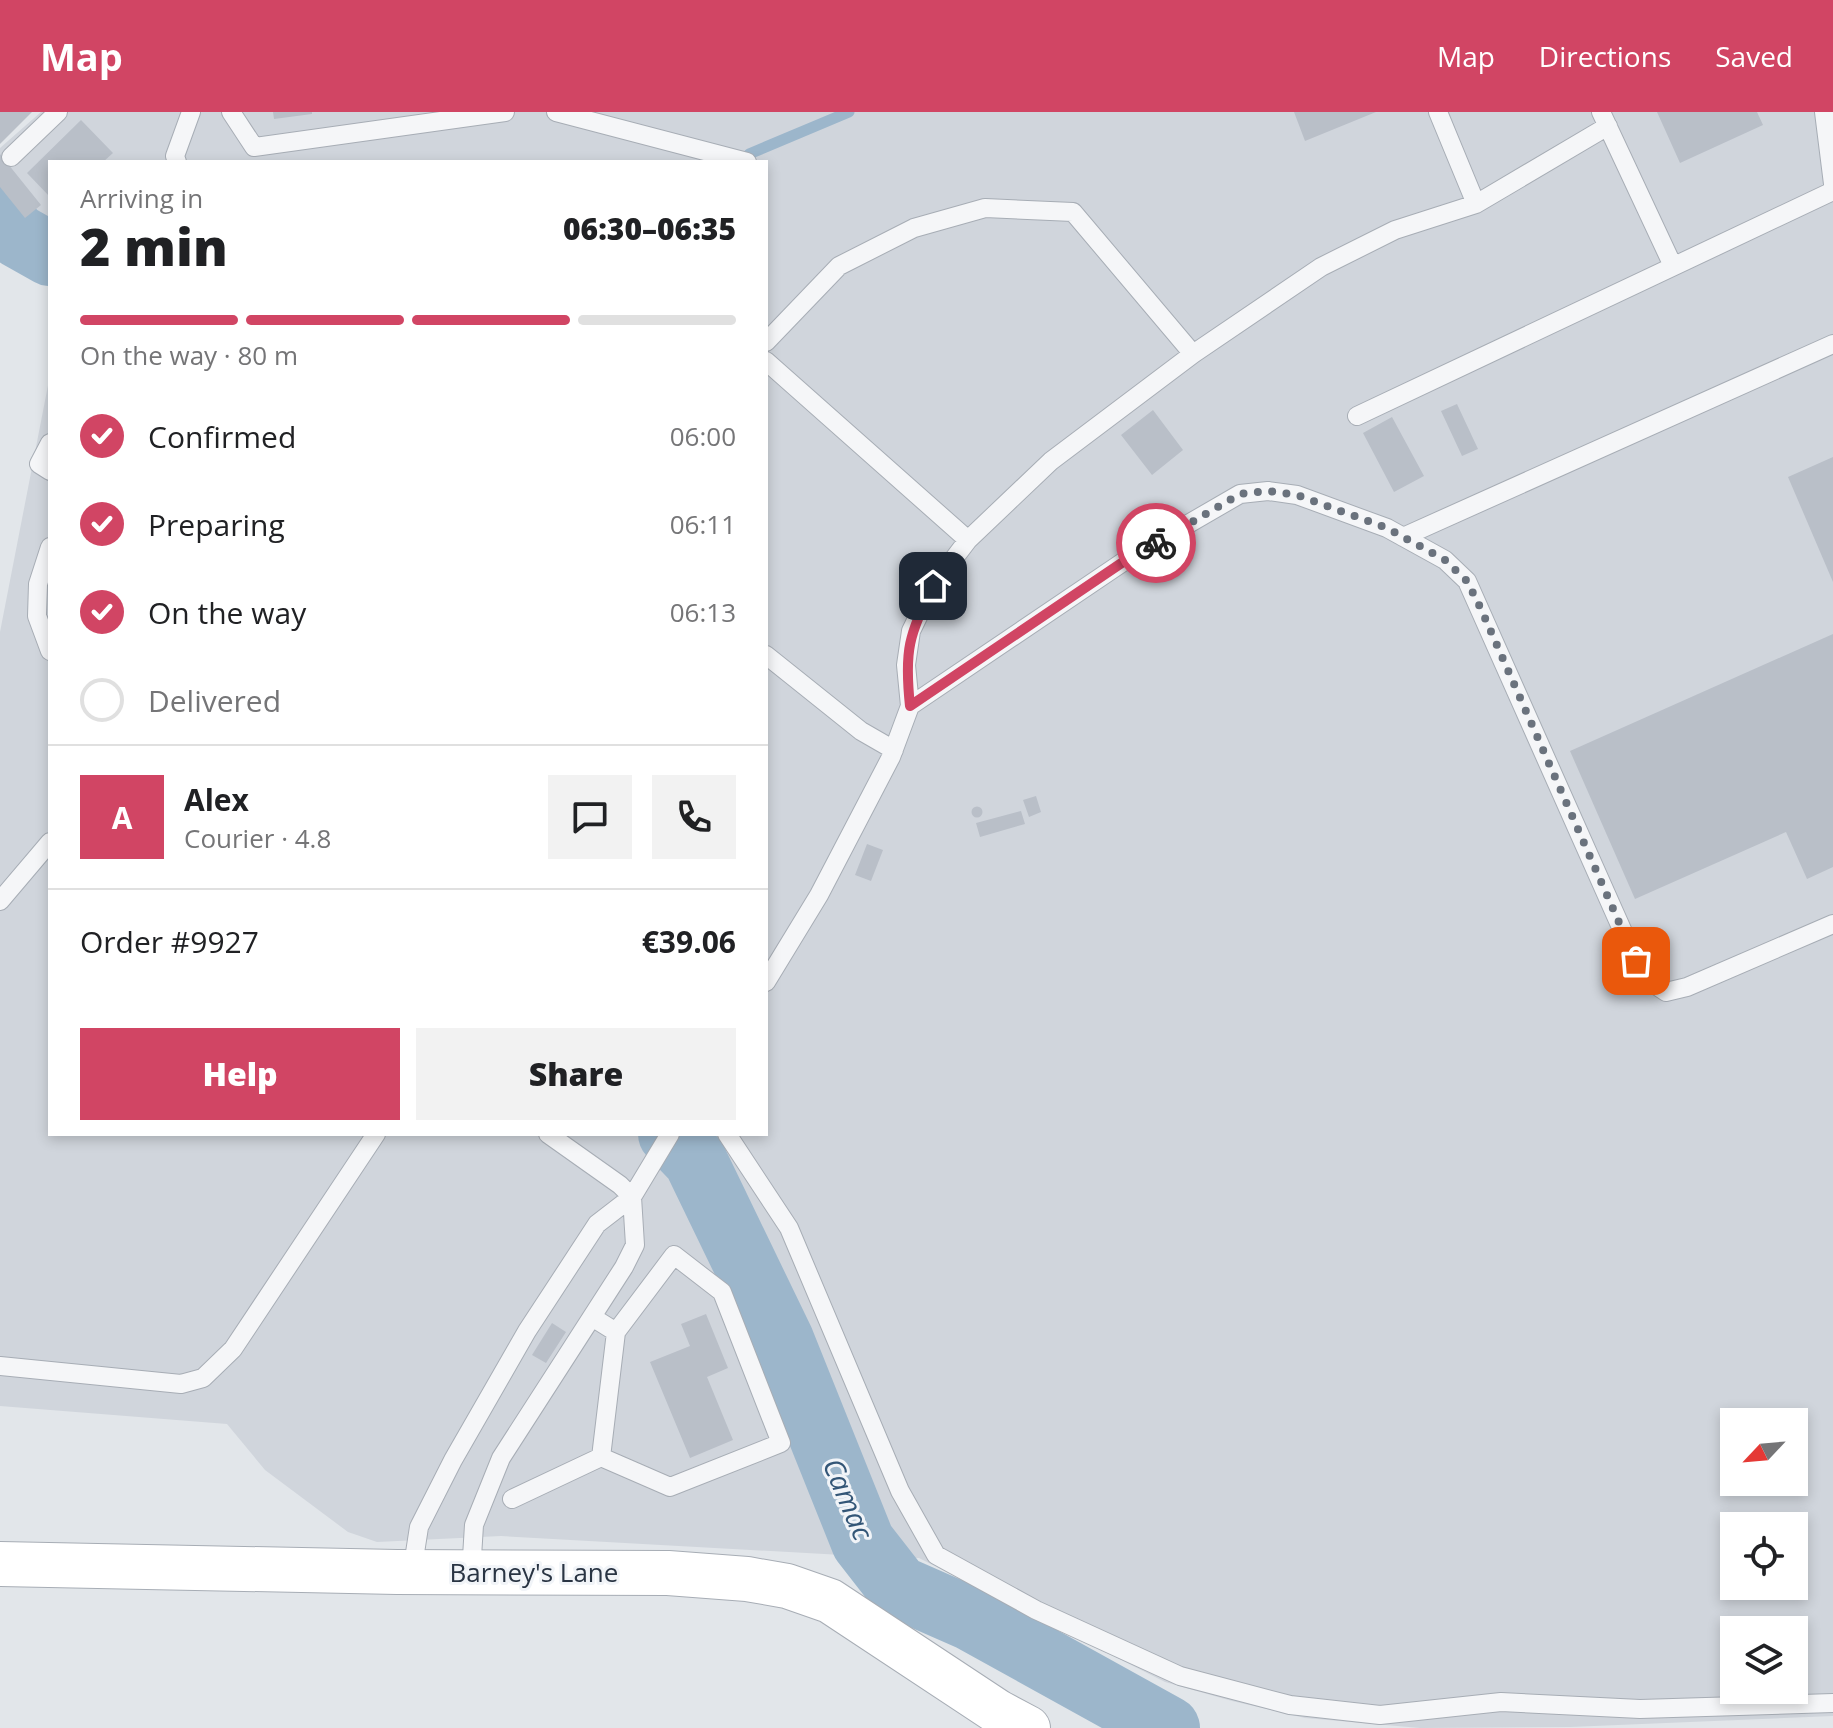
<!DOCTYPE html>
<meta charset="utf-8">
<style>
:root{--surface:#fff;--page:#f2f2f2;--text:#202124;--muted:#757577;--line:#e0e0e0;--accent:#d14564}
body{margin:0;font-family:"Open Sans",sans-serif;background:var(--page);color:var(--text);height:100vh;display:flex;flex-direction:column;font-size:30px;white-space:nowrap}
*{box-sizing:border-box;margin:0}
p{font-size:26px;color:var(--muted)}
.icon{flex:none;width:44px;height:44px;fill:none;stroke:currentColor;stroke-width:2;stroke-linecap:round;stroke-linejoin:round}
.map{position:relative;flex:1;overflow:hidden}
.details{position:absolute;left:48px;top:48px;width:720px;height:976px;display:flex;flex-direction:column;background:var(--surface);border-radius:0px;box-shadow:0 4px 12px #0003}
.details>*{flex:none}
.needle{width:52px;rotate:244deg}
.tools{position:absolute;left:1720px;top:1296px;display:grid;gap:16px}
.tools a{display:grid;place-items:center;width:88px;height:88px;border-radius:0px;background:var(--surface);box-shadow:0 4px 12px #0003;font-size:40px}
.pin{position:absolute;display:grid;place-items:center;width:68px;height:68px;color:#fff;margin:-34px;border-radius:16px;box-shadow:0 4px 12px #0006}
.courier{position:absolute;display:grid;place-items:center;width:80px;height:80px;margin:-40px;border:6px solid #d14564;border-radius:50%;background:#fff;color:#222;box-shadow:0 2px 10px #0007}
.summary em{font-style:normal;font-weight:800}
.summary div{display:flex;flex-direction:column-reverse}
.summary{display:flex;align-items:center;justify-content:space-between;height:136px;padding:0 32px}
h1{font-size:52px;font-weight:800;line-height:60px}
.bar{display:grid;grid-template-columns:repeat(4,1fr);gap:12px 8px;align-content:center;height:96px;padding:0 32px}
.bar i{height:10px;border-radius:6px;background:var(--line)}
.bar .current{background:var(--accent)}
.bar p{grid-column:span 4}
.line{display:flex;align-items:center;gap:20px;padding:0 32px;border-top:2px solid var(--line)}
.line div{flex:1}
.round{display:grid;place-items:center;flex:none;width:84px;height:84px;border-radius:0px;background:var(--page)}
ol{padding:0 32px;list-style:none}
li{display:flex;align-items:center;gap:24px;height:88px}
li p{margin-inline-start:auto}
li .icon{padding:8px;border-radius:50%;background:var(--accent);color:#fff;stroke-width:4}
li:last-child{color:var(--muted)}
li i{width:44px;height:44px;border:4px solid var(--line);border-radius:50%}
.action{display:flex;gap:16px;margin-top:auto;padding:16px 32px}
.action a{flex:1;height:92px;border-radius:0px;background:var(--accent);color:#fff;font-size:32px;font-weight:800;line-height:92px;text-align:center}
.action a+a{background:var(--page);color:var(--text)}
header{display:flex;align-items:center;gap:48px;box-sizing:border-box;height:112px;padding:0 40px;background:var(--accent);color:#fff}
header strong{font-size:38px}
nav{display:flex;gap:44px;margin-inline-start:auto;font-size:28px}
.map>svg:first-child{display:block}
.built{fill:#d0d5dc;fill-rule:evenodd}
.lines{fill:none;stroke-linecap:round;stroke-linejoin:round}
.stream{stroke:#9cb6cb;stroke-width:11}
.river{stroke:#9cb6cb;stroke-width:64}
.building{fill:#b9bfc8}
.lane-casing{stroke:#a7adb5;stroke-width:20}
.secondary-casing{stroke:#a7adb5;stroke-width:46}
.lane{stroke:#f5f6f8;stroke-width:18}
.secondary{stroke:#fff;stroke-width:44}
.done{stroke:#6a727d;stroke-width:8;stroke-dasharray:0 14.4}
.route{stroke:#d14564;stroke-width:10}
.labels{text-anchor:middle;stroke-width:6;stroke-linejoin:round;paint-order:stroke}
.street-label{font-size:26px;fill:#293443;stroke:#f1f4f8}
.water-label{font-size:28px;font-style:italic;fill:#335677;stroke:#f1f4f8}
</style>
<header>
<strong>Map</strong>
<nav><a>Map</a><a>Directions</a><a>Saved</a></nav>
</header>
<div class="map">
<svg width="1833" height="1616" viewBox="0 0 1833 1616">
<rect width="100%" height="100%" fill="#e2e6ea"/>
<path class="built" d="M 41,0 L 1833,0 L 1833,1604 L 1570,1615 L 1420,1616 L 1305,1606 L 1232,1589 L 1165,1570 L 919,1446 L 861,1448 L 842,1443 L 501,1424 L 377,1430 L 348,1420 L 265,1358 L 227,1312 L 0,1294 L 0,520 L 50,263 L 50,1022 L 766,1022 L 766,50 L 50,50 L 50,138 L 19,109 L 0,79 L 0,36 ZM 1734,1310 L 1794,1310 L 1794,1370 L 1734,1370 ZM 1734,1414 L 1794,1414 L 1794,1474 L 1734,1474 ZM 1734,1518 L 1794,1518 L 1794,1578 L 1734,1578 Z"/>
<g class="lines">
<path class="stream" d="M 749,42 L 849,0"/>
<path class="river" d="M 0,106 L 18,124 L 50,142
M 670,1022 L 695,1048 L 782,1228 L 863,1430 L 898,1475 L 971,1507 L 1168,1616"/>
</g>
<path class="building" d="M 0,0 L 32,0 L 0,32 Z
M 273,0 L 312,0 L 312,2 L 274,7 Z
M 1294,0 L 1376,0 L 1305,29 Z
M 1657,0 L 1757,0 L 1763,13 L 1680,51 Z
M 81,8 L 113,41 L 103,50 L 50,50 L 50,85 L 27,61 Z
M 0,42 L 41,93 L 25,106 L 0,75 Z
M 1457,292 L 1478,337 L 1462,344 L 1441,299 Z
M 1153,298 L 1183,338 L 1152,363 L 1121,323 Z
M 1392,305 L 1424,364 L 1394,380 L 1363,321 Z
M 1833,345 L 1833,470 L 1788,365 Z
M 1833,522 L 1833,755 L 1807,767 L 1786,720 L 1635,787 L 1570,639 Z
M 1036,684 L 1041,700 L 1029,705 L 1023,688 Z
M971.5 700a5.5 5.5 0 1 1 11 0a5.5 5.5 0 1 1-11 0Z
M 1021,699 L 1025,712 L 980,725 L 976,711 Z
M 867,732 L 883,738 L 871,769 L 855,763 Z
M 706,1202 L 728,1256 L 707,1265 L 733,1328 L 690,1346 L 650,1250 L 690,1234 L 681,1212 Z
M 552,1211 L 566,1220 L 546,1251 L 532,1243 Z"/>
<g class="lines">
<g class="lane-casing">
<path id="lane" d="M 231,0 L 254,35 L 505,0
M 556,0 L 747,50
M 1438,0 L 1476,92
M 1601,0 L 1673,154
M 1824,0 L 1833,72
M 11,45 L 58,0
M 177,50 L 175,44 L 191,0
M 766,230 L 839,154 L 914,116 L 985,96 L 1073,100 L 1193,242
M 766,249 L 968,428
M 1357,304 L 1833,79
M 50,331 L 39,352 L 50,359
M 1403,425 L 1833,232
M 50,435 L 38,472 L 37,504 L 50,539
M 766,543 L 861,619 L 894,638
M 910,594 L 906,553 L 911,519 L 933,474 L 968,428 L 1051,349 L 1193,242 L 1321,155 L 1395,118 L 1476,92 L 1608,14
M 0,789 L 50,730
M 766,870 L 819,783 L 891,645 L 910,594 L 1126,448 L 1240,382 L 1268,379 L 1297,383 L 1387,416 L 1445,448 L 1467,469 L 1636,849 L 1651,870 L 1666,880 L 1687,875 L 1833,812
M 727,1022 L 789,1116 L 900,1379 L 936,1443 L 1036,1498 L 1180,1564 L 1290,1593 L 1380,1603 L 1501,1590 L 1640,1597 L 1833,1591
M 592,1205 L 616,1220 L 601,1345 L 670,1375 L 781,1331 L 722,1180 L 674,1143 L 616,1220
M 0,1254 L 181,1272 L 203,1266 L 233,1237 L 376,1022
M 512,1387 L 601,1345
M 412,1460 L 419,1415 L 453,1348 L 527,1219 L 597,1112 L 632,1085 L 670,1022
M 471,1461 L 474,1413 L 501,1346 L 624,1155 L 635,1133 L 632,1085 L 620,1073 L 548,1022"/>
</g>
<g class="secondary-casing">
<path id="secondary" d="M 0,1452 L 397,1460 L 668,1461 L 747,1467 L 787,1474 L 830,1489 L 998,1600 L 1028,1616"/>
</g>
<use href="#lane" class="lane"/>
<use href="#secondary" class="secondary"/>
</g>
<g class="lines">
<path class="done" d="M 1156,431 L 1240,382 L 1268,379 L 1297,383 L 1387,416 L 1445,448 L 1467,469 L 1481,497 L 1636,849"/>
<path class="route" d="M 933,474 C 909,524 904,537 910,594 L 1126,448 L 1156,431"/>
</g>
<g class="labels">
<g class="street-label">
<text x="534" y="1470">Barney's Lane</text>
</g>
<g class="water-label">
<text transform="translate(848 1387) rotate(67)" y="10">Camac</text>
</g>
</g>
</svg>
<div class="tools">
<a><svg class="needle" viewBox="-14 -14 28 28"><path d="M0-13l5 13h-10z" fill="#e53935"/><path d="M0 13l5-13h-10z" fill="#757577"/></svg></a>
<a><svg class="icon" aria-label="locate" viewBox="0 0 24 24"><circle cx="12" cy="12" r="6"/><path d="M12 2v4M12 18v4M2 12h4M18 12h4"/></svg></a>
<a><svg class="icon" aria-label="layers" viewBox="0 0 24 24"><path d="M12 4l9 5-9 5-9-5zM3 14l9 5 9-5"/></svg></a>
</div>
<div class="pin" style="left:1636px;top:849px;background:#ea580c"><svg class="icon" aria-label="bag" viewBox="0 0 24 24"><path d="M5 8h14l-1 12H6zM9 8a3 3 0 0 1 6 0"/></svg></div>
<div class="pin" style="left:933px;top:474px;background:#1f2937"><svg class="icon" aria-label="home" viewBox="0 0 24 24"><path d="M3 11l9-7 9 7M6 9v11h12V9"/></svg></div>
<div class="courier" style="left:1156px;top:431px"><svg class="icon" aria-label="bike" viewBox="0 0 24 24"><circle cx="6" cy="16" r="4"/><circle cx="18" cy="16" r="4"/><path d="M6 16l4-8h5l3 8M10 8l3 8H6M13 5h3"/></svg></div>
<section class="details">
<div class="summary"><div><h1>2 min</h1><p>Arriving in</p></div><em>06:30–06:35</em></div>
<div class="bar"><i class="current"></i><i class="current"></i><i class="current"></i><i></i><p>On the way · 80 m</p></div>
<ol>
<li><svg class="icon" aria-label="check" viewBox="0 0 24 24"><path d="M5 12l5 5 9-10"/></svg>Confirmed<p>06:00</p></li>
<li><svg class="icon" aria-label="check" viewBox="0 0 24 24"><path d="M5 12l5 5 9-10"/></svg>Preparing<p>06:11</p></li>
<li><svg class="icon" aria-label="check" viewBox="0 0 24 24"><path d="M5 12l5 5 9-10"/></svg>On the way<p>06:13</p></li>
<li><i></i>Delivered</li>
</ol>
<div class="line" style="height:144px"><b class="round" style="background:var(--accent);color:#fff">A</b><div><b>Alex</b><p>Courier · 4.8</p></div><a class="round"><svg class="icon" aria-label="chat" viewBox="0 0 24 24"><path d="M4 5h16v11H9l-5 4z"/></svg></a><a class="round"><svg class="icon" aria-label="phone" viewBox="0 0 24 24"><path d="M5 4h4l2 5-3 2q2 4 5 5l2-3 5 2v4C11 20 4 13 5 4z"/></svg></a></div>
<div class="line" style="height:104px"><div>Order #9927</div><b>€39.06</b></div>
<div class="action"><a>Help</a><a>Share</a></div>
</section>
</div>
